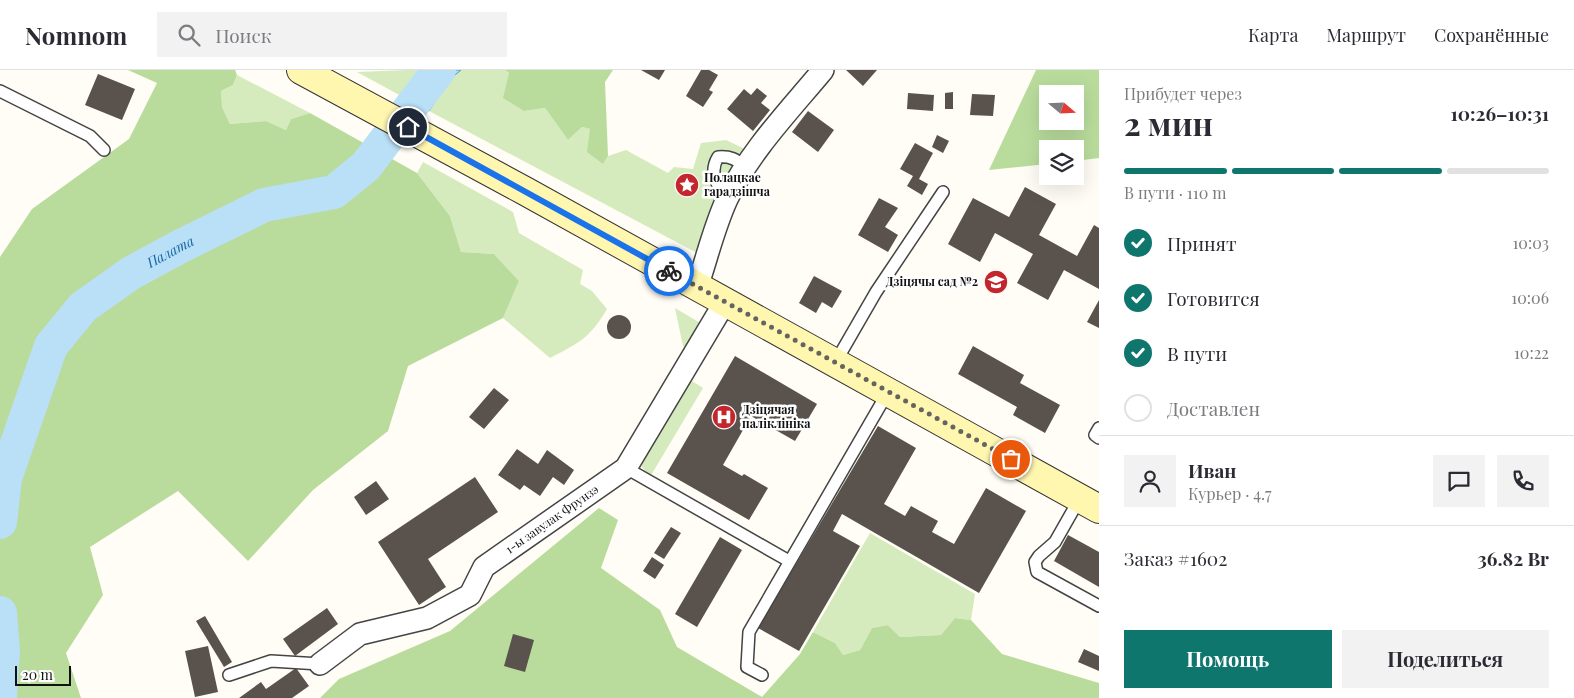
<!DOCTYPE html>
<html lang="ru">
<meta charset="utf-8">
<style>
:root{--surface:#fff;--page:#f2f2f3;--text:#2b2b33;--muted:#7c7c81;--line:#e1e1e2;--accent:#0f766e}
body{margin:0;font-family:"Playfair Display",serif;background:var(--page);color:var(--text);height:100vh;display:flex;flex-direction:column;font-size:19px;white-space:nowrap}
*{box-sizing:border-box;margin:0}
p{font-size:16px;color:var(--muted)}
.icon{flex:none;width:28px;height:28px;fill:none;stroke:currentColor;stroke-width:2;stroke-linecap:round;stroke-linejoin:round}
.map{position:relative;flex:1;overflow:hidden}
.drawer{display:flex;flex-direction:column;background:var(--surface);width:475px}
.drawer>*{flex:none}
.needle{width:32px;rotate:109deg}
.controls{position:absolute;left:1039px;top:15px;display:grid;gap:10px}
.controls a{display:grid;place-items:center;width:45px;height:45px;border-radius:0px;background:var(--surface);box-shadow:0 5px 20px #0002;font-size:25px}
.scale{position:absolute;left:15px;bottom:12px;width:56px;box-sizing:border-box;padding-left:5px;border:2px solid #111;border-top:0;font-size:14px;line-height:18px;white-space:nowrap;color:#111;-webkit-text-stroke:4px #fff;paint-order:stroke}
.pin{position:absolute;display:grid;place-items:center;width:42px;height:42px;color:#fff;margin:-21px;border:2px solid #fff;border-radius:50%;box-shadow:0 1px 5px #0007}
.courier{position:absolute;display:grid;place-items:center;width:50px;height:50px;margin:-25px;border:4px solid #1a73e8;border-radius:50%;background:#fff;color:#222;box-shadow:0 1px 6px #0007}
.overview em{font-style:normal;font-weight:700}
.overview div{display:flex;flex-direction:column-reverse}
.overview{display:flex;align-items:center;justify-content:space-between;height:85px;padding:0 25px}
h1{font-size:32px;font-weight:700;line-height:38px}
.bar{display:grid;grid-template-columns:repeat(4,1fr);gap:8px 5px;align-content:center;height:60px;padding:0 25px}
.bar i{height:6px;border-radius:4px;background:var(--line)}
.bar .selected{background:var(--accent)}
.bar p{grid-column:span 4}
.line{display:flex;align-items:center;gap:12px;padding:0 25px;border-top:1px solid var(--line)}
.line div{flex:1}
.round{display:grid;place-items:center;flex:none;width:52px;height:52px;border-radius:0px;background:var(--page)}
ol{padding:0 25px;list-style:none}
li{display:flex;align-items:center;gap:15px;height:55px}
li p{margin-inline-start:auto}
li .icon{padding:5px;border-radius:50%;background:var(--accent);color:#fff;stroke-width:4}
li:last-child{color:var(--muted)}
li i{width:28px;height:28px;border:2px solid var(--line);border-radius:50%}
.button{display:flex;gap:10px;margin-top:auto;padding:10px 25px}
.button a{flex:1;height:58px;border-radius:0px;background:var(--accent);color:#fff;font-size:20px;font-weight:700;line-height:58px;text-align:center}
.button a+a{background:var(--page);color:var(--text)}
header{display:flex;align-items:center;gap:30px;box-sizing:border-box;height:70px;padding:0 25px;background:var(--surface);border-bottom:1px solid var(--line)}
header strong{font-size:24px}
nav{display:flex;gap:28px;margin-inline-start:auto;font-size:18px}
.search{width:350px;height:45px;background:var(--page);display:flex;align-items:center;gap:12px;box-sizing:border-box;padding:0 18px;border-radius:0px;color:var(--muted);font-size:19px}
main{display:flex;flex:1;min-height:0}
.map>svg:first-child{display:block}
.green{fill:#d5ebbd}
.forest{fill:#b9dc9c;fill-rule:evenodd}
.water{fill:#b9e0f7;stroke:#3f96cf}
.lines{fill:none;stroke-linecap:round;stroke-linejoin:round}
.river{stroke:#b9e0f7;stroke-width:34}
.building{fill:#5a524d}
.service-casing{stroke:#444;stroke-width:14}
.minor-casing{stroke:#444;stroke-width:24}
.secondary-casing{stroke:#333;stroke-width:30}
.service{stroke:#fff;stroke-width:11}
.minor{stroke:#fff;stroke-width:21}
.secondary{stroke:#fff6b0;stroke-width:28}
.done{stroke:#646461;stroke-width:5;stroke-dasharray:0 9}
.route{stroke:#1a73e8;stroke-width:6}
.labels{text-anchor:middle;stroke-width:5;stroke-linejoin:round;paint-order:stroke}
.poi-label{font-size:12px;font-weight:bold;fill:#111;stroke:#fff;text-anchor:start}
.street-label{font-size:12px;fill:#111;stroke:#fff}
.water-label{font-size:14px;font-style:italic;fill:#1768a6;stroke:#fff}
</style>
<header>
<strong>Nomnom</strong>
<div class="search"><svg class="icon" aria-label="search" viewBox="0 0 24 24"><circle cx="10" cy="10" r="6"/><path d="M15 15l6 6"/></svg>Поиск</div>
<nav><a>Карта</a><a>Маршрут</a><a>Сохранённые</a></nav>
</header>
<main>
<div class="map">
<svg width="1099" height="628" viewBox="0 0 1099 628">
<rect width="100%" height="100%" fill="#fffdf5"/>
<path class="green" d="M 407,0 L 423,0 L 403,27 L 357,2 Z
M 461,0 L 505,0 L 509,3 L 524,41 L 545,38 L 568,70 L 582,57 L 590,59 L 603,94 L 608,86 L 626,80 L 668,103 L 674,97 L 693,99 L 701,73 L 726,70 L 749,81 L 718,138 L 697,183 L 429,41 L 450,9 Z
M 237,5 L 310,43 L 291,49 L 286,60 L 266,51 L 230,54 L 222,37 L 221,21 L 233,15 Z
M 423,92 L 513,142 L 519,163 L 583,200 L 580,214 L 592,221 L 607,239 C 590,268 579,273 550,288 L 503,248 L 519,211 L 494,184 L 461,182 L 450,146 L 417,103 Z
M 675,238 L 702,254 L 687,279 L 683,276 Z
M 689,309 L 703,318 L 650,407 L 642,397 L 642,390 Z
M 870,463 L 975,524 L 971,550 L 955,548 L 941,565 L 900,567 L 888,555 L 872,558 L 860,580 L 843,585 L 835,573 L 813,562 Z"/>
<path class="forest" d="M 128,0 L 235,0 L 237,5 L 233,15 L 221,21 L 222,37 L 230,54 L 266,51 L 286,60 L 291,49 L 310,43 L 417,103 L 450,146 L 461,182 L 494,184 L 519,211 L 503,248 L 408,296 L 388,361 L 313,420 L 248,491 L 178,421 L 90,477 L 103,525 L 66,583 L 81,628 L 0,628 L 0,187 L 32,139 L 129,69 L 157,13 Z
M 505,0 L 613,0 L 605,12 L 608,86 L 603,94 L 587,82 L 590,59 L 582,57 L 568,70 L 545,38 L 524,41 L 503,28 L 509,3 Z
M 1036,0 L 1099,0 L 1099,88 L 1075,91 L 1075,79 L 1048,79 L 1047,94 L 989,100 ZM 1048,24 L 1075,24 L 1075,51 L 1048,51 Z
M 599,438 L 618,450 L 601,498 L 660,540 L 677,577 L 762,627 L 800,584 L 813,562 L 835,573 L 843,585 L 860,580 L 872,558 L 888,555 L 900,567 L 941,565 L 955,548 L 971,550 L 1002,584 L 1099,613 L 1099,628 L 320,628 L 339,609 L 450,561 Z"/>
<path class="water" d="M 423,0 L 461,0 L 450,9 L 429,41 L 403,27 Z"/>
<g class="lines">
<g class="river">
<path id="s1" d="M 0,452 L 5,408 L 51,276 L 83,237 L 131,203 L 181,176 L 264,135 L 334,122 L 366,96 L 439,0"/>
<path d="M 0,543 L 3,581 L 0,625"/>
</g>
</g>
<path class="building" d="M 641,0 L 665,0 L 659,10 Z
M 701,0 L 709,0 L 718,5 L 709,20 L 713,22 L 703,37 L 686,26 Z
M 846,0 L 877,0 L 863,16 Z
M 98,4 L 135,19 L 122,50 L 85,35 Z
M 757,18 L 767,26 L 761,33 L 770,40 L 753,61 L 727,39 L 744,19 L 751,25 Z
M 953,22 L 953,39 L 945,39 L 945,23 Z
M 908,23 L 934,25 L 933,41 L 907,39 Z
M 972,24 L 995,25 L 993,46 L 970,45 Z
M 808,41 L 834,60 L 818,82 L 792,62 Z
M 937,65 L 949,71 L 943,83 L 932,77 Z
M 915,73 L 933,83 L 919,109 L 928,114 L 922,125 L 907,116 L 913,106 L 900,99 Z
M 1025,117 L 1056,134 L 1039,165 L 1077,186 L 1094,155 L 1099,158 L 1099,219 L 1064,200 L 1048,230 L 1017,213 L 1033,184 L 995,163 L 980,192 L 948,174 L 973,128 L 1009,147 Z
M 879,128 L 898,138 L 885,157 L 898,165 L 888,182 L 858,165 Z
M 814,206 L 842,221 L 832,238 L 822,232 L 816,243 L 799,233 Z
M 1099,230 L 1099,258 L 1087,252 Z
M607 257a12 12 0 1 1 24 0a12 12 0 1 1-24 0Z
M 973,276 L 1024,305 L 1020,313 L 1060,335 L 1045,363 L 1013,345 L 1017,337 L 958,304 Z
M 735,286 L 817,334 L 795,371 L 751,346 L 723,395 L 742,406 L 744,404 L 768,418 L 749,450 L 667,403 Z
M 494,318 L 509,330 L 484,359 L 469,347 Z
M 878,356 L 916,378 L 884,434 L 905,446 L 911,436 L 938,451 L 932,462 L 954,474 L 986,418 L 1026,441 L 979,523 L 842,444 L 833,461 L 860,476 L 799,581 L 758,558 Z
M 517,379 L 538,394 L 547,380 L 574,400 L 564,415 L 553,407 L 540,426 L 524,415 L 520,420 L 498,405 Z
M 475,407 L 498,442 L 428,489 L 446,517 L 419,535 L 378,472 Z
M 376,411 L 389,429 L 366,445 L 354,427 Z
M 671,457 L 681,463 L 664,489 L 654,483 Z
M 1068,465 L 1099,482 L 1099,517 L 1054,491 Z
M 720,467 L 742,480 L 697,557 L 675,544 Z
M 652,487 L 664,495 L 655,509 L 643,501 Z
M 327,538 L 338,554 L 295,586 L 283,569 Z
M 205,546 L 232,592 L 224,597 L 196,551 Z
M 513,564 L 534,570 L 525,602 L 504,596 Z
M 208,576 L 218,622 L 195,627 L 185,581 Z
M 1084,579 L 1099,586 L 1099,601 L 1078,592 Z
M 296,598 L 309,616 L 292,628 L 239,628 L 261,612 L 266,619 Z"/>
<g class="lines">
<g class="service-casing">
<path id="service" d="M 0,21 L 90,66 L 104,80
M 727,130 C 718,115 708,104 718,87 C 730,86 736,89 745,97
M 835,293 L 876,222 L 943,122
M 1099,358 L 1095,365 L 1099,368
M 626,398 L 789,491
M 1080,428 L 1055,472 L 1039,486 L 1035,492 L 1037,502 L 1099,536
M 229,605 L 271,591 L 320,594
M 762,605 L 747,597 L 749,562 L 888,322"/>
</g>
<g class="minor-casing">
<g id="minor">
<path d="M 697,217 C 707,188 714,157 727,129 C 750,81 789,41 823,0"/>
<path id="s2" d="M 320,594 L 360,564 L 427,548 L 470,525 L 484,497 L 626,398 L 725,232"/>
</g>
</g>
<g class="secondary-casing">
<path id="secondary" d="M 301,0 L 525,121 L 1099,439"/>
</g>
<use href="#service" class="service"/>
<use href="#minor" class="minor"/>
<use href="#secondary" class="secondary"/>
</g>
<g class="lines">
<path class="done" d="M 669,201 L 1011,389"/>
<path class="route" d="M 408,57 L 669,201"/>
</g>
<defs>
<g id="sight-disc" transform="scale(1.25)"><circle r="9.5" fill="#c4262e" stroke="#fff"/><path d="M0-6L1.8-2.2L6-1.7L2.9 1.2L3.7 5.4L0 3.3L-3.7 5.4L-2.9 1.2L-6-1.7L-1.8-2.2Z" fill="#fff"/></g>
<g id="school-disc" transform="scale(1.25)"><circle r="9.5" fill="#c4262e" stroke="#fff"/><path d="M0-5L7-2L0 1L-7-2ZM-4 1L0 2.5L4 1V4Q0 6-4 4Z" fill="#fff"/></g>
<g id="hospital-disc" transform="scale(1.25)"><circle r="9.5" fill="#c4262e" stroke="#fff"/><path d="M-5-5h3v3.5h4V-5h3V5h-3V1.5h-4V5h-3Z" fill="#fff"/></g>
</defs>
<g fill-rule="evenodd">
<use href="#sight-disc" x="687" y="115"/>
<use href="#school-disc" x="996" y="212"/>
<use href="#hospital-disc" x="724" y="347"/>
</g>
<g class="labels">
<g class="poi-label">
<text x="704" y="112">Полацкае<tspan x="704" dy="14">гарадзішча</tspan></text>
<text x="978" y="216" text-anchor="end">Дзіцячы сад №2</text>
<text x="742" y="344">Дзіцячая<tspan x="742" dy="14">паліклініка</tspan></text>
</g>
<g class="street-label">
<text dy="4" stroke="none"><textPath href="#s2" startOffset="282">1-ы завулак Фрунзэ</textPath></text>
</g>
<g class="water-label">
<text dy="5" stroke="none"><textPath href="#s1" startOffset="338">Палата</textPath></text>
</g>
</g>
</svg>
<div class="controls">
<a><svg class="needle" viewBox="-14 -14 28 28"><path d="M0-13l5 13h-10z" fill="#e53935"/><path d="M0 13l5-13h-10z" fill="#7c7c81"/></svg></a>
<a><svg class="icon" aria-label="layers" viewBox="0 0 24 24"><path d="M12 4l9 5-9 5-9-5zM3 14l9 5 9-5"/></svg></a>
</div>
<div class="scale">20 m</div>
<div class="pin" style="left:1011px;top:389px;background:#ea580c"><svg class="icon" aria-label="bag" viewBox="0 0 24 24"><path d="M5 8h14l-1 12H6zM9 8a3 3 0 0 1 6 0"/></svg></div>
<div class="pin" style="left:408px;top:57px;background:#1f2937"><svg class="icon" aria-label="home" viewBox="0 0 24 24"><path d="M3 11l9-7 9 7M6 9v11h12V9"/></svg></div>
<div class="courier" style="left:669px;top:201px"><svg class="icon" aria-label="bike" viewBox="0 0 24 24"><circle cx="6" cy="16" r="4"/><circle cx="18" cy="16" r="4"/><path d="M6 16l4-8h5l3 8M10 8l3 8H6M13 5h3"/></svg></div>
</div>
<section class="drawer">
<div class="overview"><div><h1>2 мин</h1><p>Прибудет через</p></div><em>10:26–10:31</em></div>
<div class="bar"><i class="selected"></i><i class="selected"></i><i class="selected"></i><i></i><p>В пути · 110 m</p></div>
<ol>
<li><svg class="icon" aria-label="check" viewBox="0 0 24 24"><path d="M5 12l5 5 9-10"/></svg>Принят<p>10:03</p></li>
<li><svg class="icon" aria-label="check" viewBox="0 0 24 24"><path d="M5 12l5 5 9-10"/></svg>Готовится<p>10:06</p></li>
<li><svg class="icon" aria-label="check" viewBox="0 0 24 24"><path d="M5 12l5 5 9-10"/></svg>В пути<p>10:22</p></li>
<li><i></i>Доставлен</li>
</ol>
<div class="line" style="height:90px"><a class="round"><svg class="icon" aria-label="person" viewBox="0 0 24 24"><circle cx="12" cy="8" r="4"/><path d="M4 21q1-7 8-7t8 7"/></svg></a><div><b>Иван</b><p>Курьер · 4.7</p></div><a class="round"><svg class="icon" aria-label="chat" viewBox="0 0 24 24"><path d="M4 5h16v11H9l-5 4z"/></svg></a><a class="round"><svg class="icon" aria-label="phone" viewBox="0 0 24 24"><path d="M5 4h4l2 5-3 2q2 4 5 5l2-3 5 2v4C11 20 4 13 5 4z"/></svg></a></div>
<div class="line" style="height:65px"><div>Заказ #1602</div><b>36.82 Br</b></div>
<div class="button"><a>Помощь</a><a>Поделиться</a></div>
</section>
</main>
